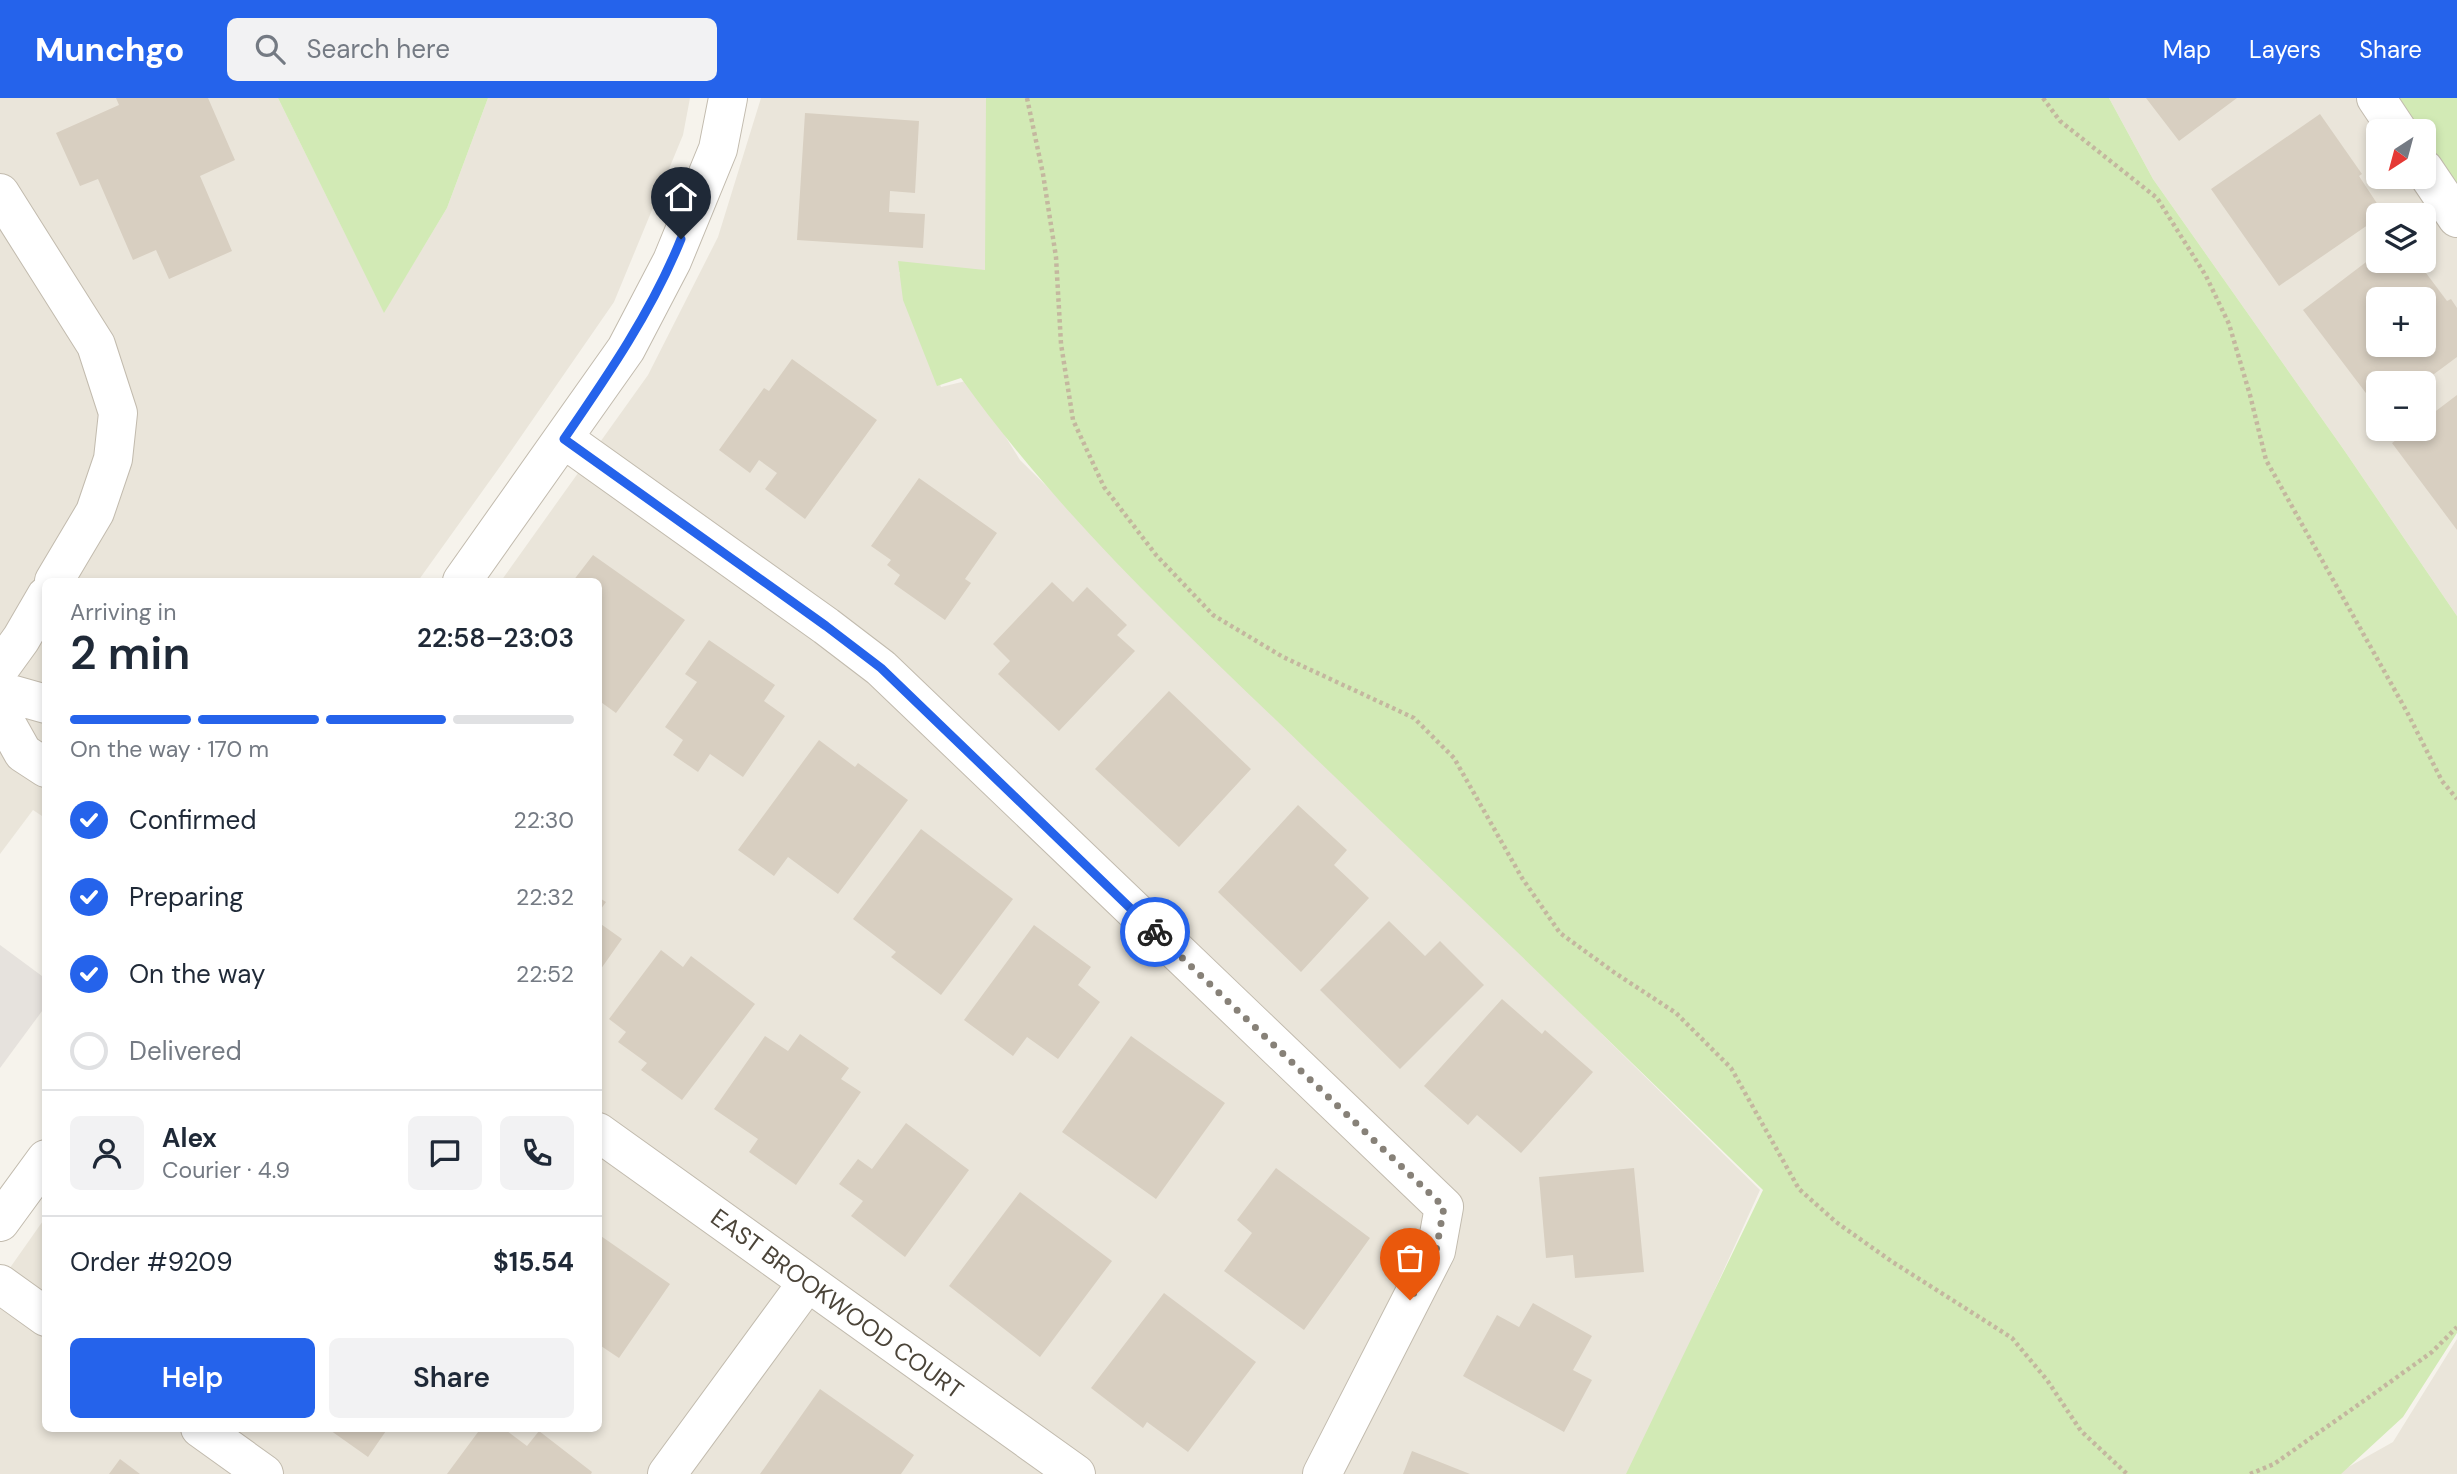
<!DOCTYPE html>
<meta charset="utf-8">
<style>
:root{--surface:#fff;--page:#f2f2f3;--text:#1f2937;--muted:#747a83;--line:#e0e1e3;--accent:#2563eb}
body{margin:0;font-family:"DM Sans",sans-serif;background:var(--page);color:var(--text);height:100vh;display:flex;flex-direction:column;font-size:26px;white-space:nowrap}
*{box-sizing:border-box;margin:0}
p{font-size:23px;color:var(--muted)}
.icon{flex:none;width:38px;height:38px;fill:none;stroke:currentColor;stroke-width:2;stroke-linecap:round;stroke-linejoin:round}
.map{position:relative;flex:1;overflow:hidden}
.panel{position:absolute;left:42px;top:480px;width:560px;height:854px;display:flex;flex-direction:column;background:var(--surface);border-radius:10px;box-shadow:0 4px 10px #0003}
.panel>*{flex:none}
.needle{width:46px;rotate:216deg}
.buttons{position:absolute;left:2366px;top:21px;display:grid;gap:14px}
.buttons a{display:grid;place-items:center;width:70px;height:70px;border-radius:10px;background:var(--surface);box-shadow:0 4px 10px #0003;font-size:35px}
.pin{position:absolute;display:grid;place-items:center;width:60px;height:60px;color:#fff;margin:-72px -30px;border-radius:50% 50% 50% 0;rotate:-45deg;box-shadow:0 0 7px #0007}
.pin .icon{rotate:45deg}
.courier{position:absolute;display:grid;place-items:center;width:70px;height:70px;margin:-35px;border:5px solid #2563eb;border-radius:50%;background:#fff;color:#222;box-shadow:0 2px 9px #0007}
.overview em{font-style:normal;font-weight:600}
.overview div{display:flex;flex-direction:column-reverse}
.overview{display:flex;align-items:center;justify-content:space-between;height:119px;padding:0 28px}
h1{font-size:46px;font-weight:600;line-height:52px}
.bar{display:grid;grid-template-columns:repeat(4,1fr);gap:10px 7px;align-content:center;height:84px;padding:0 28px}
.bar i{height:9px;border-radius:5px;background:var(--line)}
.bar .on{background:var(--accent)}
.bar p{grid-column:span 4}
.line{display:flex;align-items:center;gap:18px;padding:0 28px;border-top:2px solid var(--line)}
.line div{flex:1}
.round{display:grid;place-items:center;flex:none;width:74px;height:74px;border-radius:10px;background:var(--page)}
ol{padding:0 28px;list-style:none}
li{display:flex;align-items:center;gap:21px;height:77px}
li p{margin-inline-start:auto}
li .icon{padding:7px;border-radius:50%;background:var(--accent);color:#fff;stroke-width:4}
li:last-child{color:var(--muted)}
li i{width:38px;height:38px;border:4px solid var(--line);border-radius:50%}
.cta{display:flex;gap:14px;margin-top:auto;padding:14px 28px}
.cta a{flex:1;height:80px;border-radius:10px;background:var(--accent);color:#fff;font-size:28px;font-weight:600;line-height:80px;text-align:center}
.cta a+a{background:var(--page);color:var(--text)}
header{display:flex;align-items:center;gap:42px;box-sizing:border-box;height:98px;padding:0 35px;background:var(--accent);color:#fff}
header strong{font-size:33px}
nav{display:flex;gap:38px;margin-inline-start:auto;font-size:24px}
.search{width:490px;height:63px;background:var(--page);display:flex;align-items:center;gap:18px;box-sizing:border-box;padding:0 24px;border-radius:10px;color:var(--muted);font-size:26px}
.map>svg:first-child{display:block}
.residential{fill:#eae5da;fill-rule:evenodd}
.industrial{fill:#e6e2dd}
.green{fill:#d2eab5}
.building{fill:#d8cfc1;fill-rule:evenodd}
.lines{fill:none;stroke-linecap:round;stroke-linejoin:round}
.street-casing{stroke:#c2bbae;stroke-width:40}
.path{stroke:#c4b79f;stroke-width:4.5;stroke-dasharray:3.5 3.5;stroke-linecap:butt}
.street{stroke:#fff;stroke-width:38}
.done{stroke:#878178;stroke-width:7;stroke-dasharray:0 12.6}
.route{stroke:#2563eb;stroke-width:9}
.labels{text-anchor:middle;stroke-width:6;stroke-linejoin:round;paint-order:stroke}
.street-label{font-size:24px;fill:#4b4439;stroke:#fff}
</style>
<header>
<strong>Munchgo</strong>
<div class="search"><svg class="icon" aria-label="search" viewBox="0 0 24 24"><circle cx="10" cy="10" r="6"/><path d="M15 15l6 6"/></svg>Search here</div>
<nav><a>Map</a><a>Layers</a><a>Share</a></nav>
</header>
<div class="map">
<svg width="2457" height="1376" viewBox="0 0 2457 1376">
<rect width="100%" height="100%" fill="#f6f3ec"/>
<path class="residential" d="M 0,0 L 278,0 L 384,214 L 447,110 L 488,0 L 690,0 L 683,37 L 614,204 L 504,363 L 418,483 L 46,483 L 45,720 L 33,712 L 0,756 Z
M 761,0 L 989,0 L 992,179 L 899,174 L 941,289 L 970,282 L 1020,362 L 1760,1092 L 1631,1376 L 0,1376 L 0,1184 L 45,1120 L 46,1330 L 598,1330 L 598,483 L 501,483 L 648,277 L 718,139 Z
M 2109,0 L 2376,0 L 2378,79 L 2424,79 L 2457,120 L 2457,518 L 2344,352 L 2153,81 ZM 2378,117 L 2424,117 L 2424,163 L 2378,163 ZM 2378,201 L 2424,201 L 2424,247 L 2378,247 ZM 2378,285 L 2424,285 L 2424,331 L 2378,331 Z
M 2457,1241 L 2457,1376 L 2336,1376 L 2393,1344 Z"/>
<path class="industrial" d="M 0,847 L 46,881 L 45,909 L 0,970 Z"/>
<path class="green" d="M 278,0 L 488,0 L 447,110 L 384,215 Z
M 986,0 L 2109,0 L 2153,81 L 2344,352 L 2457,518 L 2457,1235 L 2403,1319 L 2341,1376 L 1626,1376 L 1763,1092 C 1612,945 1460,799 1308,653 C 1186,535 1060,419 961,280 L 937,288 L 903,202 L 898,163 L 985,172 Z
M 2376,0 L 2457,0 L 2457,120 L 2424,71 L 2424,33 L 2398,33 Z"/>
<path class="building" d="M 116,0 L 208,0 L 235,62 L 200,78 L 232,153 L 169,181 L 156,152 L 133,162 L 98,81 L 80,88 L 56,35 L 119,7 Z
M 2146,0 L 2237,0 L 2179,43 Z
M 805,15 L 919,23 L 915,95 L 890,93 L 889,114 L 925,116 L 923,150 L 797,142 Z
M 2320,16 L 2362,76 L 2359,78 L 2384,116 L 2378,117 L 2378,120 L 2279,188 L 2211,91 Z
M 2378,155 L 2378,163 L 2417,163 L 2447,203 L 2451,201 L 2457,210 L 2457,259 L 2422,285 L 2378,285 L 2378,311 L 2303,212 ZM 2378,201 L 2424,201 L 2424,247 L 2378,247 Z
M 792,261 L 877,322 L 805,421 L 765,391 L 777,375 L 759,362 L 750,375 L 719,352 L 764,290 L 769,293 Z
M 2457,297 L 2457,432 L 2392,345 L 2412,331 L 2424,331 L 2424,322 Z
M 919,380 L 997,435 L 965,481 L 971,485 L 945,522 L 894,486 L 900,477 L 887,467 L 891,462 L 871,448 Z
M 593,457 L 685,522 L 616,615 L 598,602 L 598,483 L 573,483 Z
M 1052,484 L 1073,504 L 1087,489 L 1127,527 L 1117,537 L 1135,553 L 1059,633 L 998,576 L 1010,563 L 993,546 Z
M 709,542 L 775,587 L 764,603 L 785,618 L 743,679 L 710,656 L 698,674 L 673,657 L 683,642 L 665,629 L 697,584 L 685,576 Z
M 1169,593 L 1251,671 L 1179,749 L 1095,671 Z
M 819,642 L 855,669 L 858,665 L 908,702 L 838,796 L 788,759 L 774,778 L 738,752 Z
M 1298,707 L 1347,752 L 1334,767 L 1369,800 L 1301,874 L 1218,794 Z
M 921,731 L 1013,801 L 941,897 L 891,859 L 896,854 L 853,821 Z
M 598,799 L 606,804 L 598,815 Z
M 1389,823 L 1425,858 L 1440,843 L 1484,887 L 1400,971 L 1320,892 Z
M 598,824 L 622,841 L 598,875 Z
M 1034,827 L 1091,869 L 1078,887 L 1100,904 L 1058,961 L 1027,939 L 1013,958 L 964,922 Z
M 661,852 L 683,869 L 691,858 L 755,906 L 682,1002 L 641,972 L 647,965 L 618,944 L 626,934 L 609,921 Z
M 1502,901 L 1542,936 L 1545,932 L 1593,974 L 1521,1055 L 1477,1017 L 1468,1027 L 1424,988 Z
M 800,936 L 849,970 L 841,981 L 861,994 L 796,1087 L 749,1054 L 758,1041 L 714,1011 L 765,938 L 788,953 Z
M 1131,938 L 1225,1005 L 1156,1101 L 1062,1034 Z
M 906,1025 L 969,1072 L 905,1159 L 851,1118 L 863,1103 L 839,1086 L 858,1061 L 872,1071 Z
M 1276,1070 L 1370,1140 L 1304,1232 L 1224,1173 L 1252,1135 L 1237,1122 Z
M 1634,1070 L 1644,1174 L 1575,1180 L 1573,1157 L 1546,1160 L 1539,1079 Z
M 1020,1094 L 1112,1163 L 1040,1259 L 949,1188 Z
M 598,1136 L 670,1186 L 619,1260 L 598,1246 Z
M 1164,1195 L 1256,1264 L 1188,1354 L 1147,1324 L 1143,1330 L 1091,1290 Z
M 1533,1205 L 1592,1238 L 1573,1272 L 1592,1282 L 1564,1334 L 1463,1278 L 1497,1217 L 1519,1229 Z
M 820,1291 L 914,1357 L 901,1376 L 760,1376 Z
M 327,1330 L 388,1330 L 368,1359 Z
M 481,1330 L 503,1330 L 527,1348 L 539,1333 L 592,1374 L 591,1376 L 447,1376 Z
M 1412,1353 L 1470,1376 L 1403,1376 Z
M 120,1361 L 140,1376 L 109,1376 Z"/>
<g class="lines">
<g class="street-casing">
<path id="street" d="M 2376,0 L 2398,33
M 2424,71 L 2457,120
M 0,95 L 96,247 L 118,315 L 113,361 L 95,414 L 54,483
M 564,341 L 826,528 L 881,570 L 1444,1109 L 1436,1153 L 1322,1376
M 462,483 L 626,251 L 672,163 L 718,51 L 728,0
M 0,570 L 21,541 L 46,498
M 0,593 L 46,606
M 0,614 L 23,655 L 46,670
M 598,1034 L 1076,1376
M 0,1124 L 46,1061
M 0,1186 L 46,1219
M 200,1330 L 264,1376
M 667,1376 L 807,1185"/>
</g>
<path class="path" d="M 1027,0 L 1043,76 L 1056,159 L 1061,246 L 1073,322 L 1104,389 L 1156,457 L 1213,517 L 1283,559 L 1414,620 L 1454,660 L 1522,780 L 1560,835 L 1615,875 L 1676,915 L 1731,970 L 1799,1091 L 1836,1124 L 1891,1163 L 2012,1240 L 2047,1282 L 2081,1333 L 2127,1376
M 2043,0 L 2060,23 L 2157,100 L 2206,178 L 2229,226 L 2250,297 L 2266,362 L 2407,614 L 2442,683 L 2457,701
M 2250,1376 L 2274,1366 L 2365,1302 L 2432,1254 L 2457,1229"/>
<use href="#street" class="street"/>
</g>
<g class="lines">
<path class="done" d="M 1155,834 L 1444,1109 L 1436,1153 L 1410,1202"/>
<path class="route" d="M 681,141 C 652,213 608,277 564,341 L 826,528 L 881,570 L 1155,834"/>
</g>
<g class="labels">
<g class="street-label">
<text transform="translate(837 1206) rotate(36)" y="8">EAST BROOKWOOD COURT</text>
</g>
</g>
</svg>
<div class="buttons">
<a><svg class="needle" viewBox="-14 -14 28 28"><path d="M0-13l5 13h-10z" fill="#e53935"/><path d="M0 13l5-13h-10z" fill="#747a83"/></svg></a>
<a><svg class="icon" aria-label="layers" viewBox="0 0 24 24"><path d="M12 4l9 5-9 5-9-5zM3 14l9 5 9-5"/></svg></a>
<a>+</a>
<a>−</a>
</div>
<div class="pin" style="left:1410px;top:1202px;background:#ea580c"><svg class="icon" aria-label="bag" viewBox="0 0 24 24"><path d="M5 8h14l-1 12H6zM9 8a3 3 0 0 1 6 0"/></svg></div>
<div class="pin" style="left:681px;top:141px;background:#1f2937"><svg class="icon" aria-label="home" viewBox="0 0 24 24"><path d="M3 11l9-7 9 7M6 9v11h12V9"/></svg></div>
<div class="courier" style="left:1155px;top:834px"><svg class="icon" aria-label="bike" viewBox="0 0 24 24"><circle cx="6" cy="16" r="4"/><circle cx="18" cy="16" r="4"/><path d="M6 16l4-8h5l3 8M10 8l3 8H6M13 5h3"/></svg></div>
<section class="panel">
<div class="overview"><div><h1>2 min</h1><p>Arriving in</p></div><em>22:58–23:03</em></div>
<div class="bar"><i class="on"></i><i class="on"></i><i class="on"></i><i></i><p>On the way · 170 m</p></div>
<ol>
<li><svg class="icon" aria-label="check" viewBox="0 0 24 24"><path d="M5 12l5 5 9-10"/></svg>Confirmed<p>22:30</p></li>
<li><svg class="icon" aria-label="check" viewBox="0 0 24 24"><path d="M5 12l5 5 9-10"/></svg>Preparing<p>22:32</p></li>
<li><svg class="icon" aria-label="check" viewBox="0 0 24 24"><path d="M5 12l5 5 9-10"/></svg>On the way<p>22:52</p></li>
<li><i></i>Delivered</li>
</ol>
<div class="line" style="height:126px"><a class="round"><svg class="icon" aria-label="person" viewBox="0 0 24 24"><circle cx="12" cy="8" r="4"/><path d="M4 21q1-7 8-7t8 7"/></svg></a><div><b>Alex</b><p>Courier · 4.9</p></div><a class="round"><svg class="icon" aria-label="chat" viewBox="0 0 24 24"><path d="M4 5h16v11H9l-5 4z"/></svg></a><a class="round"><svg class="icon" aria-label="phone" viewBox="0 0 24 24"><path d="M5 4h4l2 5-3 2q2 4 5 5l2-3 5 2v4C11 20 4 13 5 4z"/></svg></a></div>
<div class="line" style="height:91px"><div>Order #9209</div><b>$15.54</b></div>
<div class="cta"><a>Help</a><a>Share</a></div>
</section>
</div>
